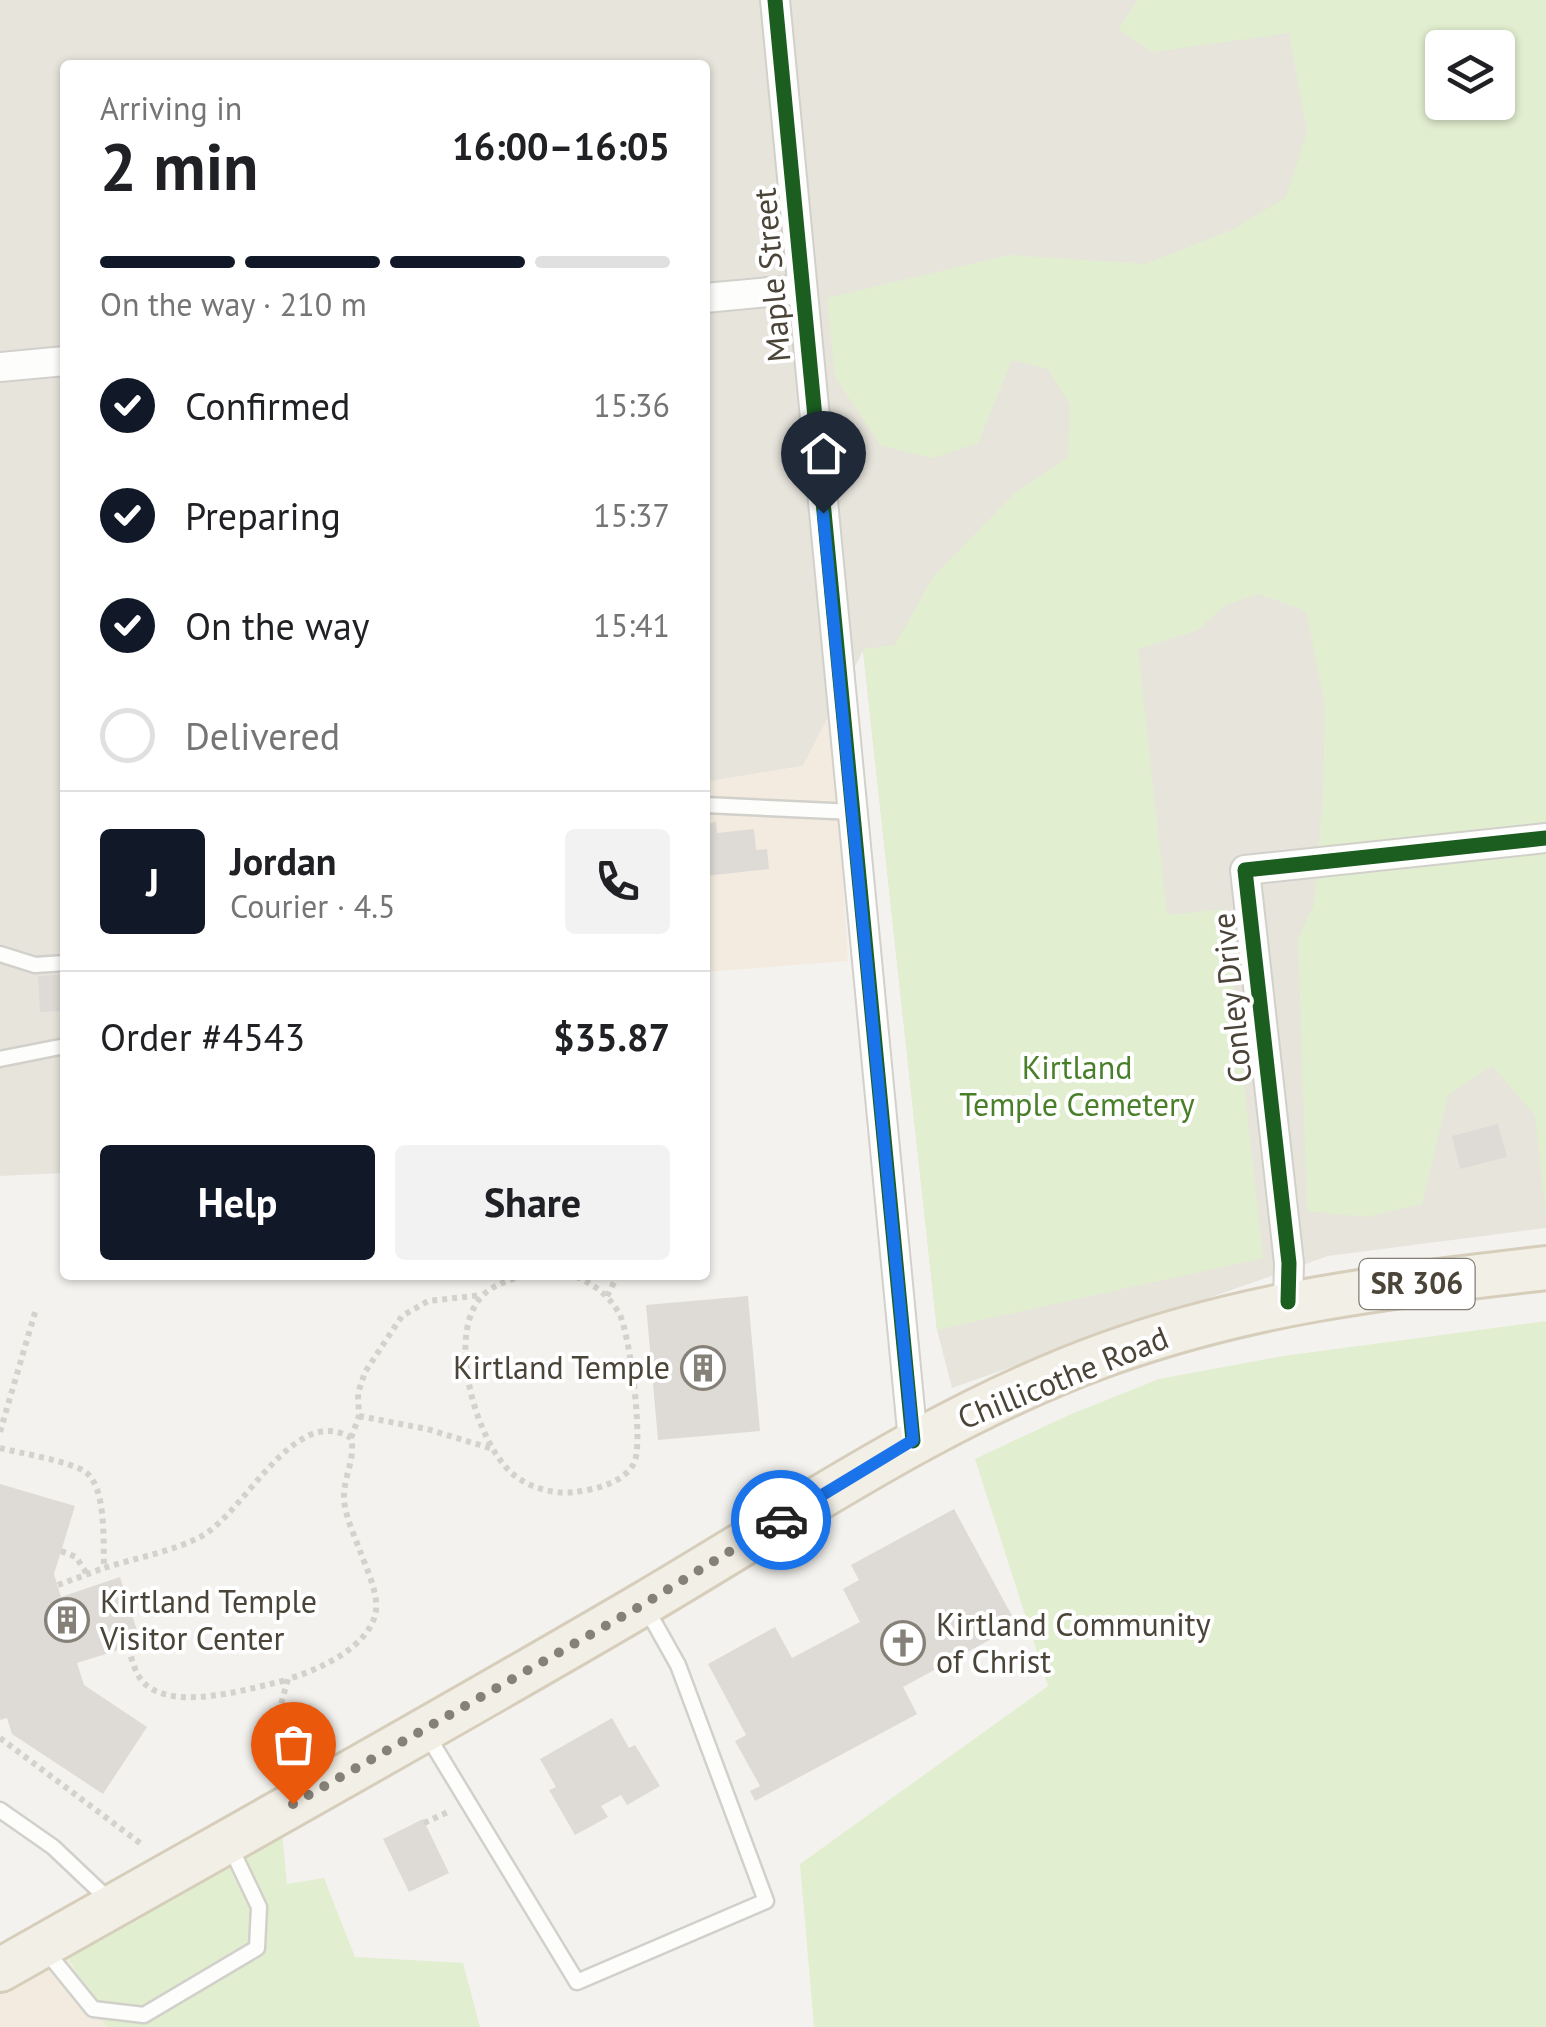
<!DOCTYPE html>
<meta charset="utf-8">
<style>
:root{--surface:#fff;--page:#f2f2f2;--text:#202124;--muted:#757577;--line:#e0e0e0;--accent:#111827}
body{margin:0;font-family:"PT Sans",sans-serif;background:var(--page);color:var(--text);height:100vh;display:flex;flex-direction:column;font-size:38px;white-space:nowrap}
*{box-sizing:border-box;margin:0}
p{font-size:32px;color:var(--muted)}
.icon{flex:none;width:55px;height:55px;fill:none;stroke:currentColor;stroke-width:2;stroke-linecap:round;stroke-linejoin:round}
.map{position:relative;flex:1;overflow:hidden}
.panel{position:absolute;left:60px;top:60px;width:650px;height:1220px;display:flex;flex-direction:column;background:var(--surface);border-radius:10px;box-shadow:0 2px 8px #0004}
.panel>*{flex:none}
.controls{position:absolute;left:1425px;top:30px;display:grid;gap:20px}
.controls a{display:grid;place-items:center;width:90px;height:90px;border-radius:10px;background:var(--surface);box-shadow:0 2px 8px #0004;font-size:50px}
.pin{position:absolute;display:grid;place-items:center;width:85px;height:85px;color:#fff;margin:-102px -42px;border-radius:50% 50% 50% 0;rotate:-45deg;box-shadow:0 0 10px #0007}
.pin .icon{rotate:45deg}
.courier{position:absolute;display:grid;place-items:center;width:100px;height:100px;margin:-50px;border:8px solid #1a73e8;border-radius:50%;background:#fff;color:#222;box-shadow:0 2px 12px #0007}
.head em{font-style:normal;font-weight:700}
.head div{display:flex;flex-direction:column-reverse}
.head{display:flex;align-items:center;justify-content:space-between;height:170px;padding:0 40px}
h1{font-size:65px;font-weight:700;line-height:75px}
.bar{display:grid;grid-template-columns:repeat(4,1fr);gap:15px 10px;align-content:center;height:120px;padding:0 40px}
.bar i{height:12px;border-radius:8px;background:var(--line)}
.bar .selected{background:var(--accent)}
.bar p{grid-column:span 4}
.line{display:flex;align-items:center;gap:25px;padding:0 40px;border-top:2px solid var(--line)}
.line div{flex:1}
.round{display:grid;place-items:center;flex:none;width:105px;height:105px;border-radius:10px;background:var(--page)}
ol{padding:0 40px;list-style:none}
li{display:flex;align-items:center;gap:30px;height:110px}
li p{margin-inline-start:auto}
li .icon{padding:10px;border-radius:50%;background:var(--accent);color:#fff;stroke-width:4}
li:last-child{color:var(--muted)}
li i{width:55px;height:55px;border:5px solid var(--line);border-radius:50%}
.button{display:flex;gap:20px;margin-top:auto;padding:20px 40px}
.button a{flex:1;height:115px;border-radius:10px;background:var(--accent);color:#fff;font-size:40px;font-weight:700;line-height:115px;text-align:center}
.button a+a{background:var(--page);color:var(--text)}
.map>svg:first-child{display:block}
.residential{fill:#e7e4dc;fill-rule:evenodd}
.commercial{fill:#f3ebdf}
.green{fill:#e1eecf;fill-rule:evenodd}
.building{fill:#dedbd6}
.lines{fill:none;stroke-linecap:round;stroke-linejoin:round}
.lane-casing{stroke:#d2d0cb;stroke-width:19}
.street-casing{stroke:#d2d0cb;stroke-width:32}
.primary-casing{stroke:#d6cebb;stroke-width:48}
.path{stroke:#d3d2cc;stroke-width:6;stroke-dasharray:5 5;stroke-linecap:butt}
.lane{stroke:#fdfdfc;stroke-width:14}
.street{stroke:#fdfdfc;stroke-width:28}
.primary{stroke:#f2efe6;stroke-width:42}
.cycleway-casing{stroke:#fff;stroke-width:21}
.cycleway{stroke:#1b5e20;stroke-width:15}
.done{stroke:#868178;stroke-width:10;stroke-dasharray:0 18}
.route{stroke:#1a73e8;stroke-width:12}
.labels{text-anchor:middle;stroke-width:8;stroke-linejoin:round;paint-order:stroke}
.shield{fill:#fff;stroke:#817c74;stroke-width:2.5}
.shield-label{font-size:30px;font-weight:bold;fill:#4b4439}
.street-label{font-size:32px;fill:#4b4439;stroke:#fff}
.park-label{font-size:32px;fill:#4a7f2a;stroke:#fff}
.poi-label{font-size:32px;fill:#4b4439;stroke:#fff;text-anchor:start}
</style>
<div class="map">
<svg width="1546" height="2027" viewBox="0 0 1546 2027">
<rect width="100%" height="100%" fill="#f4f2ee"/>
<path class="residential" d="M 0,0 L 1546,0 L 1546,1228 L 1328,1256 L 952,1388 L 937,1330 L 863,651 L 803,766 L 705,782 L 705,65 L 65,65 L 65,1173 L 0,1176 ZM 1442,48 L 1498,48 L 1498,102 L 1442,102 Z"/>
<path class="commercial" d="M 833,707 L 848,961 L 705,972 L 705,782 L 803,766 Z
M 64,1950 L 106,2027 L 0,2027 L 0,1985 Z"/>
<path class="green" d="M 1138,0 L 1546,0 L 1546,1218 L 1535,1115 L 1492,1066 L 1448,1095 L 1422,1204 L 1365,1217 L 1307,1211 L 1298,939 L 1314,904 L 1323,794 L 1325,705 L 1306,611 L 1258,594 L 1224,606 L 1198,630 L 1138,649 L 1167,915 L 1225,909 L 1263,1258 L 937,1330 L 863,649 L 895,645 L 933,577 L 1014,494 L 1068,457 L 1070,405 L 1048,369 L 1012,360 L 978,443 L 933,458 L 881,446 L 835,377 L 827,298 L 1009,255 L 1145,264 L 1234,229 L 1286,197 L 1307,132 L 1289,33 L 1153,52 L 1118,29 ZM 1442,48 L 1498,48 L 1498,102 L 1442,102 Z
M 1546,1321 L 1546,2027 L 814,2027 L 800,1864 L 1048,1686 L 975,1459 L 1069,1415 L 1159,1379 L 1283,1356 Z
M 281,1821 L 287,1884 L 324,1878 L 355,1957 L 463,1963 L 480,2027 L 106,2027 L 64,1950 Z"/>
<path class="building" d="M 716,822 L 717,833 L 754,829 L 756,850 L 767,849 L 769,869 L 705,876 L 705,824 Z
M 65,974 L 65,1011 L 40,1012 L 38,976 Z
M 1498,1124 L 1507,1157 L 1460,1169 L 1452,1136 Z
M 748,1296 L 760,1431 L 658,1440 L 646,1305 Z
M 0,1484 L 75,1506 L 54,1574 L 61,1597 L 120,1577 L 141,1643 L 77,1663 L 84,1685 L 147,1727 L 103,1794 L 12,1734 L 7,1718 L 0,1720 Z
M 954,1509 L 1017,1625 L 903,1687 L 917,1714 L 755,1801 L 750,1791 L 760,1786 L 735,1741 L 746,1735 L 708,1664 L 775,1627 L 792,1658 L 860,1622 L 843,1589 L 859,1580 L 851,1565 Z
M 612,1718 L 629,1748 L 635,1745 L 660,1786 L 627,1805 L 621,1795 L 601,1806 L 608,1817 L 575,1835 L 549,1790 L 556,1787 L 540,1759 Z
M 423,1819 L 449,1873 L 409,1892 L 383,1839 Z"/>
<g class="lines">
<g class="lane-casing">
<path id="lane" d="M 705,805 L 854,812
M 0,954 L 35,965 L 65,963
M 0,1059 L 65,1046
M 426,1733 L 577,1982 L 766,1901 L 678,1665 L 646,1608
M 0,1810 L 53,1847 L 110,1901
M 46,1951 L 93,2009 L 144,2015 L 257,1948 L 259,1907 L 229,1844"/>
</g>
<g class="street-casing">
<path id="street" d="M 775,0 L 913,1441
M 705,298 L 801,289
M 0,367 L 65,361
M 1288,1302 L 1289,1263 L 1245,870 L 1546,838"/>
</g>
<g class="primary-casing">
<path id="primary" d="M 0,1970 C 215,1848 432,1728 645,1603 C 796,1514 941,1414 1107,1354 C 1254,1301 1393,1286 1546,1268"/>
</g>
<path class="path" d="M 524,1275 C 511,1280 494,1284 483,1295 C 446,1333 474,1431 505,1466 C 520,1485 550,1495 574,1492 C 594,1490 624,1483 634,1463 C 644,1444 630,1333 619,1313 C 608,1294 592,1283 572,1275
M 607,1296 L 618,1275
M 359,1416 L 427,1429 L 493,1449
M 0,1432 L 36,1309
M 351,1438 L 359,1416 L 358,1393 L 365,1372 L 402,1316 L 428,1301 L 482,1295
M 0,1448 C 20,1453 68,1461 84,1471 C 107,1485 103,1543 104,1568 C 135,1558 171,1552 200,1537 C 244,1515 294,1402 351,1438 C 356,1459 343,1477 344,1499 C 345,1515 354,1535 360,1551 C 366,1567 378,1592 376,1610 C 371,1647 318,1670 288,1679 L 279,1711 L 286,1762
M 61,1551 L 76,1557 L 87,1574
M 58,1585 L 104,1568
M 128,1647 C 132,1659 135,1675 145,1684 C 176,1712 251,1688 287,1680
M 0,1738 L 140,1843
M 424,1823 L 450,1811"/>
<use href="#lane" class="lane"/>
<use href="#street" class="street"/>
<use href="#primary" class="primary"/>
<g class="cycleway-casing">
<path id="cycleway" d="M 775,0 L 913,1441
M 1288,1302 L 1289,1263 L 1245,870 L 1546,838"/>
</g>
<use href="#cycleway" class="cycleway"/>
</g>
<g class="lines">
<path class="done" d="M 293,1804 L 644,1604 L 781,1520"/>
<path class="route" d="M 781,1520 L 913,1440 L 823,513"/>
</g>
<defs>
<g id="building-ring" transform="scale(2.25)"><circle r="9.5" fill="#fff" stroke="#868178" stroke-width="1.5"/><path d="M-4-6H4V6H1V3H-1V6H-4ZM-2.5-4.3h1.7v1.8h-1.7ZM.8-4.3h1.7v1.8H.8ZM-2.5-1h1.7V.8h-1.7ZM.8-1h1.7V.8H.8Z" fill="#868178"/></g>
<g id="church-ring" transform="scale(2.25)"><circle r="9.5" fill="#fff" stroke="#868178" stroke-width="1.5"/><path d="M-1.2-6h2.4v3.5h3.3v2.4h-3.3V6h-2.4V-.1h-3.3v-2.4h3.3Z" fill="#868178"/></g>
</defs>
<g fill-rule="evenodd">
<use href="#building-ring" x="703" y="1368"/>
<use href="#building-ring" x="67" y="1620"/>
<use href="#church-ring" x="903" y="1643"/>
</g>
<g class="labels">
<rect class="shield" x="1359.5" y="1259" width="115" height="50" rx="8"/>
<g class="shield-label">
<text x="1417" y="1294">SR 306</text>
</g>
<g class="street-label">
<text transform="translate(772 275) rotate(-95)" y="11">Maple Street</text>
<text transform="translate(1232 998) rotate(-96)" y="11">Conley Drive</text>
<text transform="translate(1063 1378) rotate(-22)" y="11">Chillicothe Road</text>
</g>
<g class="park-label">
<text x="1077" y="1079">Kirtland<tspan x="1077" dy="37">Temple Cemetery</tspan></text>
</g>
<g class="poi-label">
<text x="670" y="1379" text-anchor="end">Kirtland Temple</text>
<text x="100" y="1613">Kirtland Temple<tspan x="100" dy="37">Visitor Center</tspan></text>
<text x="936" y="1636">Kirtland Community<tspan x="936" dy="37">of Christ</tspan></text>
</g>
</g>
</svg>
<div class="controls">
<a><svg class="icon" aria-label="layers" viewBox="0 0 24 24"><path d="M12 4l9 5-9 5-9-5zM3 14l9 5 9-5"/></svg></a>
</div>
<div class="pin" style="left:293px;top:1804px;background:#ea580c"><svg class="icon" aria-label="bag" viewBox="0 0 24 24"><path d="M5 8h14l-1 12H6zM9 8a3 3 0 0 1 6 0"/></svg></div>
<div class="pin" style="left:823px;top:513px;background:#1f2937"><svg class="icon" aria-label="home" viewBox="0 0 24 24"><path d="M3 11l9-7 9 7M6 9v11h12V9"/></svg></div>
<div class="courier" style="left:781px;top:1520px"><svg class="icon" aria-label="car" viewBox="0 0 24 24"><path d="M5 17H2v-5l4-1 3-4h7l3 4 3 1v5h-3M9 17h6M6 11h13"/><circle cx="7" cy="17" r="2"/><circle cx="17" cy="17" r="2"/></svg></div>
<section class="panel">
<div class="head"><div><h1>2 min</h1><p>Arriving in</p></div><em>16:00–16:05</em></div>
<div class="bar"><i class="selected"></i><i class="selected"></i><i class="selected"></i><i></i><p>On the way · 210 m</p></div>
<ol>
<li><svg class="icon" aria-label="check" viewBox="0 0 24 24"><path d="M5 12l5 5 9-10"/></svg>Confirmed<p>15:36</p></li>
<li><svg class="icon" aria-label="check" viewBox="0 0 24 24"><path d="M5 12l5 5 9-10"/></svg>Preparing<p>15:37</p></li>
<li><svg class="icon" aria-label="check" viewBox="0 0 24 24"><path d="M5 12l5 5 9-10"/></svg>On the way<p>15:41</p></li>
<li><i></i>Delivered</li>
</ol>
<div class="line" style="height:180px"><b class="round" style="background:var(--accent);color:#fff">J</b><div><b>Jordan</b><p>Courier · 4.5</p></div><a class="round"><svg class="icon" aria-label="phone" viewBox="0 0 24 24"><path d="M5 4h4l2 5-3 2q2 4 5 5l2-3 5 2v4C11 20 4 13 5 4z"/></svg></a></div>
<div class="line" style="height:130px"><div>Order #4543</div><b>$35.87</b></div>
<div class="button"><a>Help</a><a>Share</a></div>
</section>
</div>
